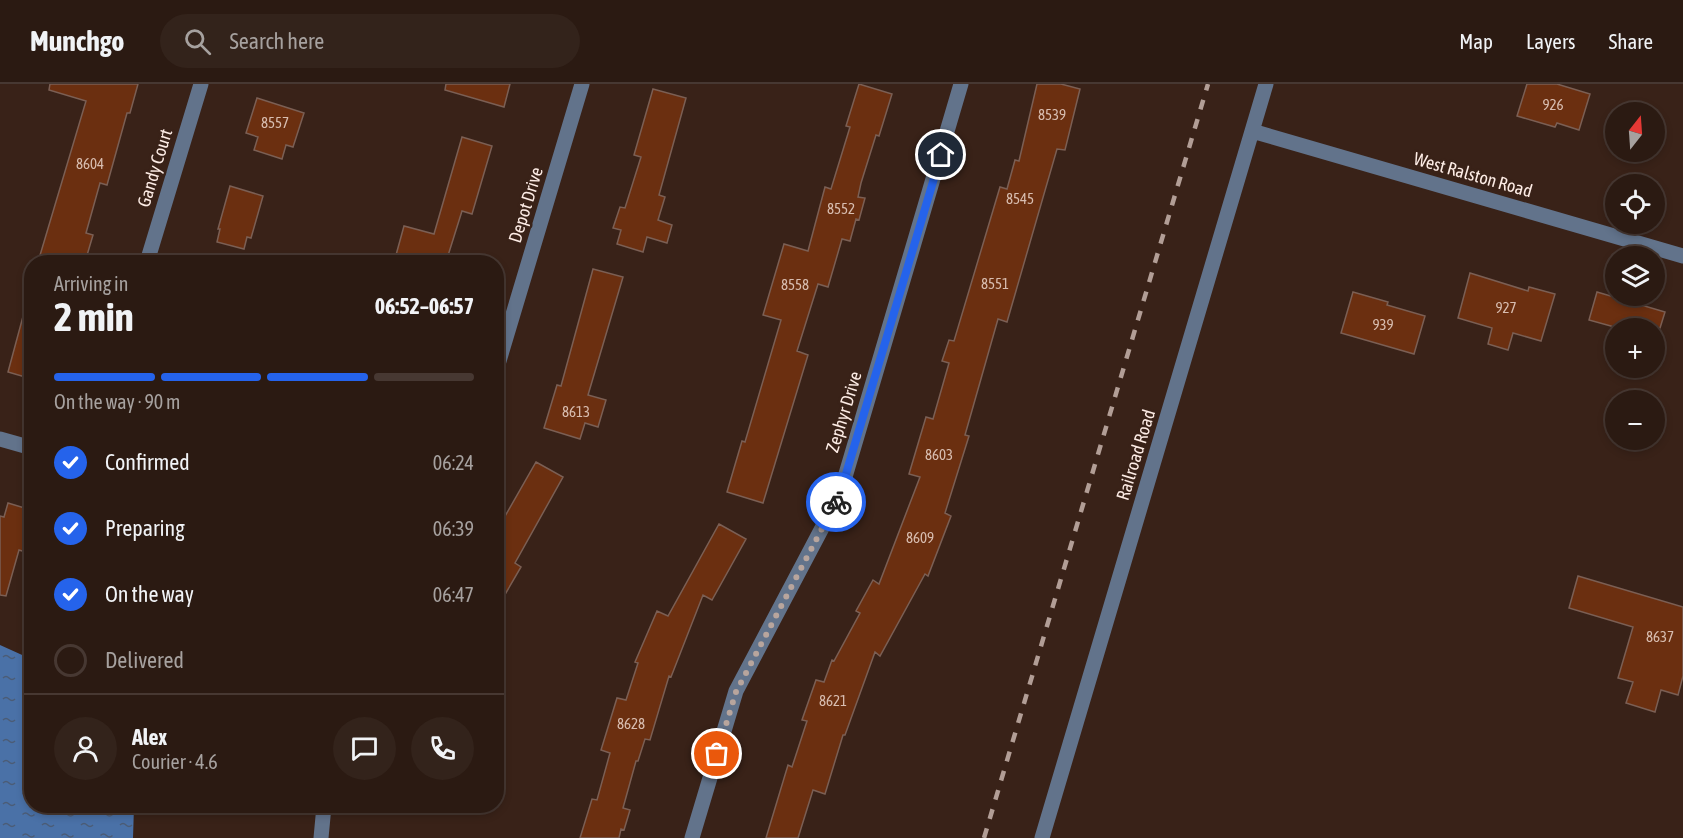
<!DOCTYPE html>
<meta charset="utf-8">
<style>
:root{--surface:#2b1a12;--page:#33231b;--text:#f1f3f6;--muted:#a6a19f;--line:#473832;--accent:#2563eb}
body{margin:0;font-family:"Asap Condensed",sans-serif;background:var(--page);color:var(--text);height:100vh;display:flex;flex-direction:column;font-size:22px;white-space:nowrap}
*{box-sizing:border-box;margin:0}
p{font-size:20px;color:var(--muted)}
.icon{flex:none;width:33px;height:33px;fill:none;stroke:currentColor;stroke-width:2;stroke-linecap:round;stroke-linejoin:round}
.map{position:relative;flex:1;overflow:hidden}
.panel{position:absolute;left:24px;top:171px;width:480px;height:558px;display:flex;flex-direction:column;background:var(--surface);border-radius:24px;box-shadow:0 3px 9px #0003,0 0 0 2px var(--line)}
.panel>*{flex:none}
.needle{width:39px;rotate:17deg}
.controls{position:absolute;left:1605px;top:18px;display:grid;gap:12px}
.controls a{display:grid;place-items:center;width:60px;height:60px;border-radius:50%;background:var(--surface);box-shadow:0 3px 9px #0003,0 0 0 2px var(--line);font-size:30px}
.pin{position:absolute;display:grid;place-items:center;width:51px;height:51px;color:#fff;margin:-26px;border:3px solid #fff;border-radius:50%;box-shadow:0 2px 6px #0007}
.courier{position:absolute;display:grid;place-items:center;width:60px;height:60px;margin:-30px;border:4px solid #2563eb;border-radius:50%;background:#fff;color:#222;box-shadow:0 2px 8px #0007}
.headline em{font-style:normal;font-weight:700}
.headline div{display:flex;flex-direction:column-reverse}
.headline{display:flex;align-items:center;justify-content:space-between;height:102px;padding:0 30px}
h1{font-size:39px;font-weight:700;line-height:45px}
.bar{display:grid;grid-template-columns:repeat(4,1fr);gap:9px 6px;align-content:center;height:72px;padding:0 30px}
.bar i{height:8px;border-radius:4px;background:var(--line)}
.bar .current{background:var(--accent)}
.bar p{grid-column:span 4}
.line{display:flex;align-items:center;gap:15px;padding:0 30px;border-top:2px solid var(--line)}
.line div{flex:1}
.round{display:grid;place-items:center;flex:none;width:63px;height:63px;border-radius:32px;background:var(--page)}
ol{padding:0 30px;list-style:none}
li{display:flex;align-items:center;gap:18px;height:66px}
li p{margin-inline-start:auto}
li .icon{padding:6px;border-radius:50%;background:var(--accent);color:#fff;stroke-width:4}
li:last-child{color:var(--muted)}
li i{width:33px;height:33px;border:3px solid var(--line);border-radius:50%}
header{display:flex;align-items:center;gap:36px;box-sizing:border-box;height:84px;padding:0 30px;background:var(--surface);border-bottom:2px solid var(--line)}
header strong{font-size:28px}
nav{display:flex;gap:33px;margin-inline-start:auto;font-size:21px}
.search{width:420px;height:54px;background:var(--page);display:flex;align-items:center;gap:15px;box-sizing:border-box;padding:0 21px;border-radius:33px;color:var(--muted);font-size:22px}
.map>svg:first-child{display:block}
.water{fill:url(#water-ripples)}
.building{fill:#6b2f10;stroke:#7b5f54;stroke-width:1.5}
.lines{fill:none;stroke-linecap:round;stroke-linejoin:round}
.minor{stroke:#62738b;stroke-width:15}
.rail{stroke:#b29e96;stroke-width:4.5;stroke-dasharray:10 10;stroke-linecap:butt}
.done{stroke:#b8a59d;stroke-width:6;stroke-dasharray:0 10.8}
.route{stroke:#2563eb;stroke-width:8}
.labels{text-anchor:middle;stroke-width:5;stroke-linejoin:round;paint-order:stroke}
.number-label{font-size:15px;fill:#d8bdb0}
.street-label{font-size:18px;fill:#fdece5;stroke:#392218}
</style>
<header>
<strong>Munchgo</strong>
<div class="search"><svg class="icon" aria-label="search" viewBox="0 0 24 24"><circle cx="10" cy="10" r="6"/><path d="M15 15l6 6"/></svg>Search here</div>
<nav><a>Map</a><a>Layers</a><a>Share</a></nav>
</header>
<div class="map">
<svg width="1683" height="754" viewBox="0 0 1683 754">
<defs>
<pattern id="water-ripples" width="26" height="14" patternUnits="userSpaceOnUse" patternTransform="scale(1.5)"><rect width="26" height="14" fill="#4a71a7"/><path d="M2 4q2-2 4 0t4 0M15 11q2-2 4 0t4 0" fill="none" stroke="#4b5c76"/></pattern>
</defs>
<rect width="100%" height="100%" fill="#392218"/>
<path class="water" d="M 0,561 L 31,575 L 32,722 L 134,722 L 133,754 L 0,754 Z"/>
<path class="building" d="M 50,0 L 138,0 L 130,29 L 127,29 L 107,101 L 100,99 L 86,149 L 93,151 L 85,178 L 38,178 L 86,17 L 49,6 Z
M 446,0 L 510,0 L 504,23 L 445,6 Z
M 859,0 L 892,10 L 879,52 L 876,51 L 861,99 L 858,113 L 865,114 L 859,136 L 856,135 L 850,157 L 842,155 L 828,203 L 818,200 L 797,267 L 808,271 L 763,419 L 727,408 L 742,357 L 745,358 L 781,236 L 763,231 L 784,160 L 808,167 L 825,103 L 831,105 L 850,43 L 846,42 Z
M 1037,0 L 1061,0 L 1080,5 L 1065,66 L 1057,65 L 1007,238 L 998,235 L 965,351 L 969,352 L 945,429 L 951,432 L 928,492 L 925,490 L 880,572 L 875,568 L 845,651 L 843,651 L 825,710 L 813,706 L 798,754 L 766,754 L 788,681 L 792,683 L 807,637 L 802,636 L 816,596 L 824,598 L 832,576 L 834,577 L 860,529 L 856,527 L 873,496 L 879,500 L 920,393 L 909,390 L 926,333 L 933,335 L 949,279 L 942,277 L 949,256 L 954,257 L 1000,103 L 1007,105 L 1015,76 L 1019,77 Z
M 1527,0 L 1557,0 L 1590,10 L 1579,46 L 1557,39 L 1555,43 L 1517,32 Z
M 653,5 L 686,14 L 659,111 L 665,113 L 658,136 L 672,141 L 667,159 L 647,153 L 643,168 L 617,160 L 621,146 L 613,144 L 620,123 L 625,124 L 641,73 L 634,71 Z
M 257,14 L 304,29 L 293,63 L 286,61 L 282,75 L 254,66 L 258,53 L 246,49 Z
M 462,53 L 492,62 L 472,130 L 462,127 L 446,178 L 421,178 L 396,171 L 404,142 L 434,150 Z
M 230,102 L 263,112 L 251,154 L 247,153 L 244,165 L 217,158 L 220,145 L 218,145 Z
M 593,185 L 623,193 L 588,311 L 606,316 L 598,343 L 585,339 L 580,355 L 544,344 L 557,301 L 561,302 Z
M 1470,189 L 1528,207 L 1529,203 L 1555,210 L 1541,257 L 1513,249 L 1508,266 L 1488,260 L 1492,244 L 1458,234 Z
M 1353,208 L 1388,218 L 1387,221 L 1425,232 L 1414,270 L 1341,249 Z
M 1597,208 L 1665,228 L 1660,244 L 1618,244 L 1589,236 Z
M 25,225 L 32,225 L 32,295 L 8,288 Z
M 536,378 L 563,393 L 515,479 L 521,483 L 496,526 L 496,448 Z
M 8,419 L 28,425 L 27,431 L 32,432 L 32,470 L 19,466 L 6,512 L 0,511 L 0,432 L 4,433 Z
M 719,440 L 746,455 L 712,516 L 703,511 L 671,593 L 669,592 L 650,656 L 645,655 L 638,677 L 636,677 L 623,724 L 630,726 L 624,746 L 621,745 L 619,754 L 580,754 L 592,715 L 597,716 L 610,669 L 601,666 L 617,614 L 626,616 L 638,579 L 635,578 L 657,527 L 668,532 Z
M 1578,492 L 1683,523 L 1683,592 L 1678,611 L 1661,606 L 1655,628 L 1626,619 L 1633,598 L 1618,594 L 1633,543 L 1569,524 Z"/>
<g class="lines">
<path class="minor" d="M 1252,47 L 1683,172
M 147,178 L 201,0
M 496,287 L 582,0
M 0,355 L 32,364
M 321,754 L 324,722
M 692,754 L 736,607 L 840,410 L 961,0
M 1042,754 L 1266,0"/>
<path class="rail" d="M 984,754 L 1208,0"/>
</g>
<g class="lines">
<path class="done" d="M 717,670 L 736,608 L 836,418"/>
<path class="route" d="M 836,418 L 840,410 L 941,71"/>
</g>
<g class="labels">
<g class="number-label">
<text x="1553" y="26">926</text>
<text x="1052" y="36">8539</text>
<text x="275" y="44">8557</text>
<text x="90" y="85">8604</text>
<text x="1020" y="120">8545</text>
<text x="841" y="130">8552</text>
<text x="995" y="205">8551</text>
<text x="795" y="206">8558</text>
<text x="1506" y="229">927</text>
<text x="1383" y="246">939</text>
<text x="576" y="333">8613</text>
<text x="939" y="376">8603</text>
<text x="920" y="459">8609</text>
<text x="1660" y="558">8637</text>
<text x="833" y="622">8621</text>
<text x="631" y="645">8628</text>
</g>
<g class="street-label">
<text transform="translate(155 84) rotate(-73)" y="6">Gandy Court</text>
<text transform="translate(1473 91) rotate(16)" y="6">West Ralston Road</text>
<text transform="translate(526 121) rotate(-73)" y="6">Depot Drive</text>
<text transform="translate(844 328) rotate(-73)" y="6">Zephyr Drive</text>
<text transform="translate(1136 371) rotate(-73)" y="6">Railroad Road</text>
</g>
</g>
</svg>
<div class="controls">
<a><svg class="needle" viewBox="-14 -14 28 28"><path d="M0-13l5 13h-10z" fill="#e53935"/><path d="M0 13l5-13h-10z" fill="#a6a19f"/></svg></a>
<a><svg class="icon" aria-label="locate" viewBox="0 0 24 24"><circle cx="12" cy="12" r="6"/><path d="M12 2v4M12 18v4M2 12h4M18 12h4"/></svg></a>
<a><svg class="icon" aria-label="layers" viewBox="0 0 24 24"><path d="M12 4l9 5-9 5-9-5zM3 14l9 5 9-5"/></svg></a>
<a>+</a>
<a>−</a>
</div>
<div class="pin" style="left:717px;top:670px;background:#ea580c"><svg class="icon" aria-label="bag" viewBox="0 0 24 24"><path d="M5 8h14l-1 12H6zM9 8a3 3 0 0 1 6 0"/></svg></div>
<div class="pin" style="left:941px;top:71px;background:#1f2937"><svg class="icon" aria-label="home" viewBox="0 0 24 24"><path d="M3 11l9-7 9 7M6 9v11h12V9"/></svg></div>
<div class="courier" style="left:836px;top:418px"><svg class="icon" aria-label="bike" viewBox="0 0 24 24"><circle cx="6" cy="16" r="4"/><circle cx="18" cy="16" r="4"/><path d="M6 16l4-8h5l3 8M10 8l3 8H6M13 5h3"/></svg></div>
<section class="panel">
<div class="headline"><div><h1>2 min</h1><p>Arriving in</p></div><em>06:52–06:57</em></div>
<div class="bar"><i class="current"></i><i class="current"></i><i class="current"></i><i></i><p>On the way · 90 m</p></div>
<ol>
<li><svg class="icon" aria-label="check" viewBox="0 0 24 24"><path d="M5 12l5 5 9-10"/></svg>Confirmed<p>06:24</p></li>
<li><svg class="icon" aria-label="check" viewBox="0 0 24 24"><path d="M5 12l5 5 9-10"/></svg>Preparing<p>06:39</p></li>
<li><svg class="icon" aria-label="check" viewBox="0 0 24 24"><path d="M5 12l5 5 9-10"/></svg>On the way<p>06:47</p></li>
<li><i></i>Delivered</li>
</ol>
<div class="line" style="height:108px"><a class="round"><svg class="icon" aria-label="person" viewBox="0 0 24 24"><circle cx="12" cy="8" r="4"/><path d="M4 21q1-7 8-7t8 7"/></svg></a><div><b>Alex</b><p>Courier · 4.6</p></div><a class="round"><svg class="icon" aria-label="chat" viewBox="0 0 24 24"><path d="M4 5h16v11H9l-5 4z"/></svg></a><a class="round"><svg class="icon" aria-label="phone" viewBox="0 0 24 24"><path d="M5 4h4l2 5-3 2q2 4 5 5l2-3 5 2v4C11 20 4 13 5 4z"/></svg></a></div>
</section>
</div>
